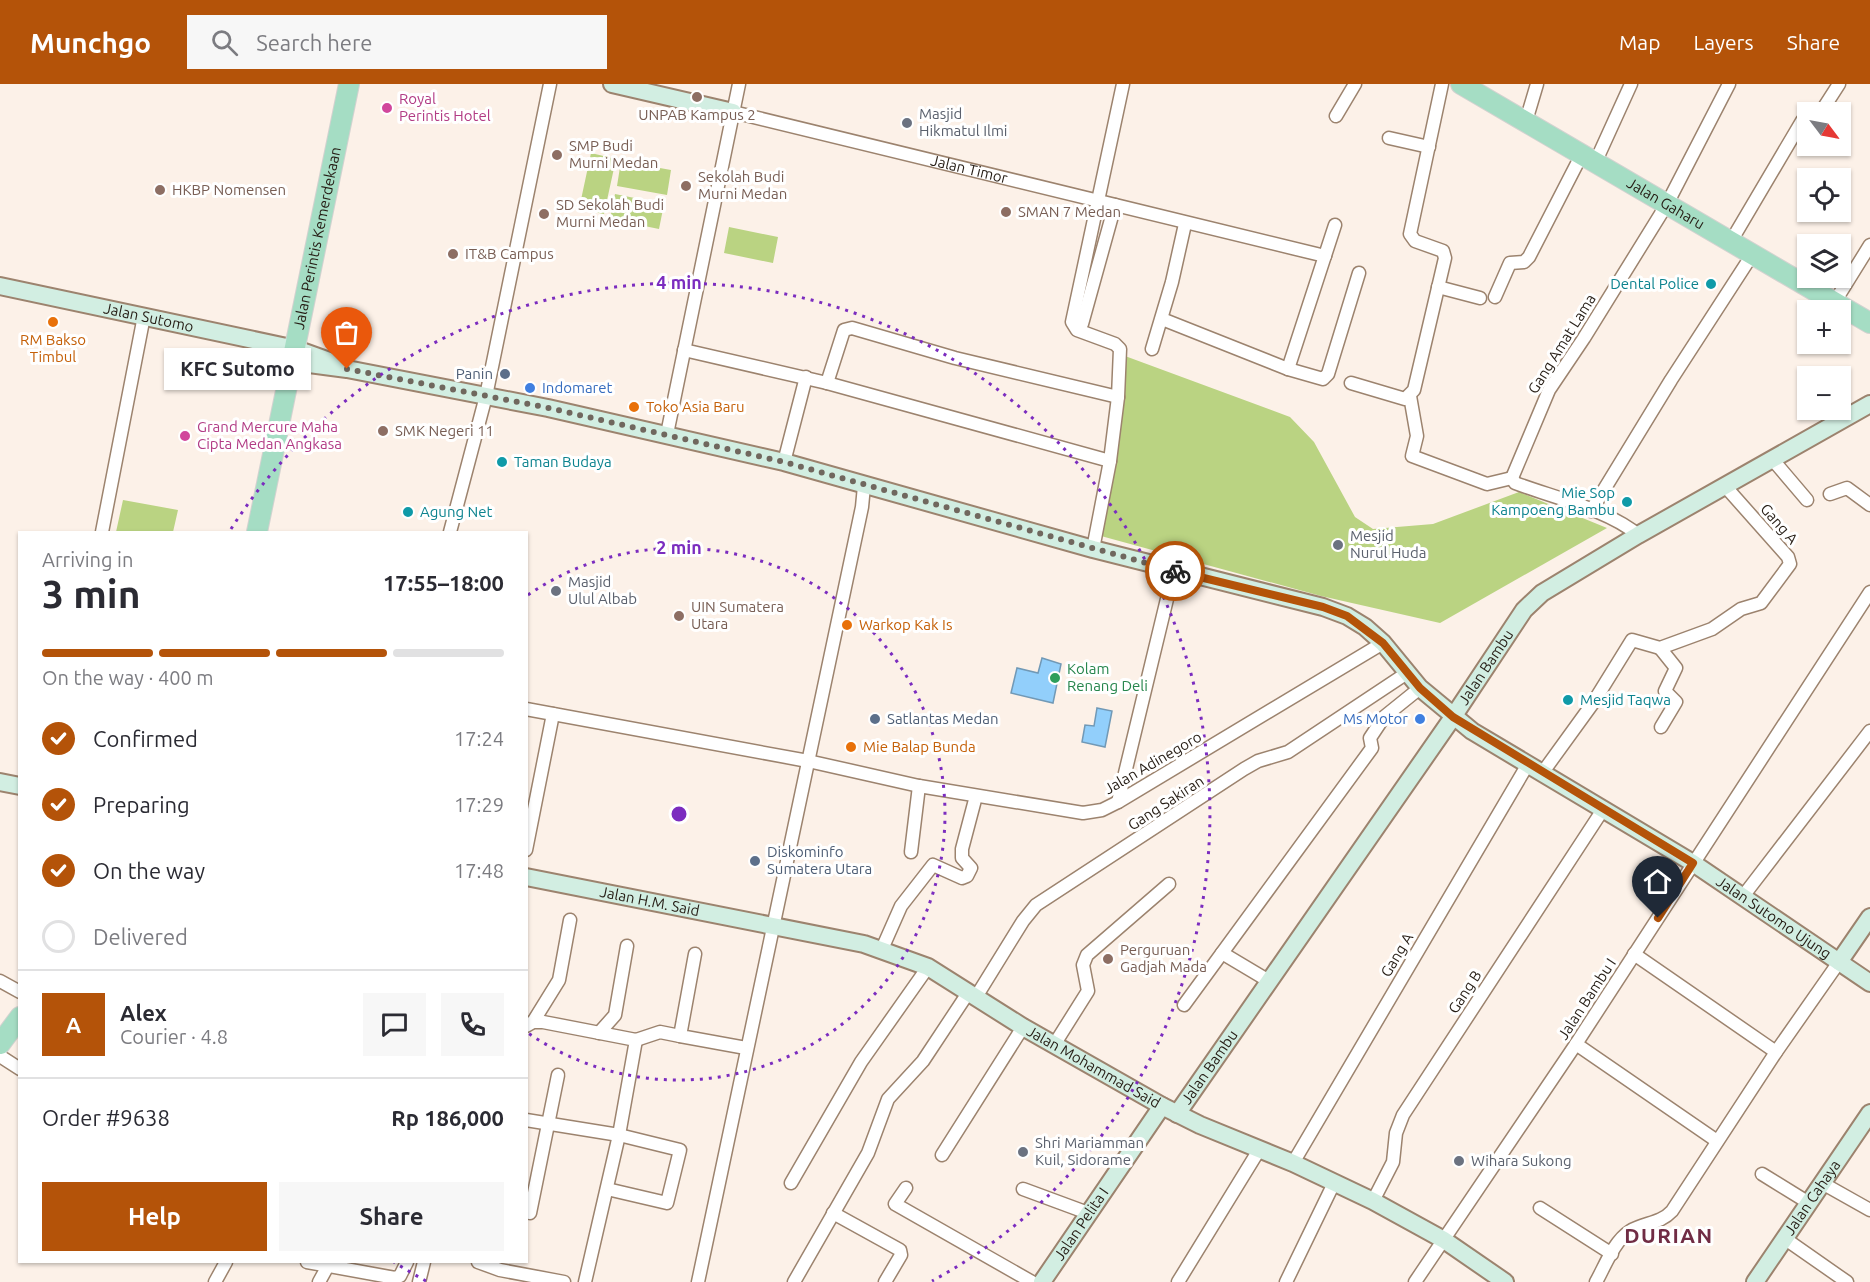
<!DOCTYPE html>
<meta charset="utf-8">
<style>
:root{--surface:#fff;--page:#f7f7f7;--text:#2b2b33;--muted:#7c7c81;--line:#e1e1e2;--accent:#b45309}
body{margin:0;font-family:Ubuntu,sans-serif;background:var(--page);color:var(--text);height:100vh;display:flex;flex-direction:column;font-size:22px;white-space:nowrap}
*{box-sizing:border-box;margin:0}
p{font-size:20px;color:var(--muted)}
.icon{flex:none;width:33px;height:33px;fill:none;stroke:currentColor;stroke-width:2;stroke-linecap:round;stroke-linejoin:round}
.map{position:relative;flex:1;overflow:hidden}
.drawer{position:absolute;left:18px;top:447px;width:510px;height:732px;display:flex;flex-direction:column;background:var(--surface);border-radius:0px;box-shadow:0 2px 4px #0004}
.drawer>*{flex:none}
.needle{width:39px;rotate:122deg}
.buttons{position:absolute;left:1797px;top:18px;display:grid;gap:12px}
.buttons a{display:grid;place-items:center;width:54px;height:54px;border-radius:0px;background:var(--surface);box-shadow:0 2px 4px #0004;font-size:30px}
.pin{position:absolute;display:grid;place-items:center;width:51px;height:51px;color:#fff;margin:-62px -26px;border-radius:50% 50% 50% 0;rotate:-45deg;box-shadow:0 0 6px #0007}
.pin .icon{rotate:45deg}
.courier{position:absolute;display:grid;place-items:center;width:60px;height:60px;margin:-30px;border:4px solid #b45309;border-radius:50%;background:#fff;color:#222;box-shadow:0 2px 8px #0007}
.bubble{position:absolute;height:42px;border-radius:0px;background:var(--surface);box-shadow:0 2px 4px #0004;font-size:20px;font-weight:700;line-height:42px;text-align:center}
.summary em{font-style:normal;font-weight:700}
.summary div{display:flex;flex-direction:column-reverse}
.summary{display:flex;align-items:center;justify-content:space-between;height:102px;padding:0 24px}
h1{font-size:39px;font-weight:700;line-height:45px}
.bar{display:grid;grid-template-columns:repeat(4,1fr);gap:9px 6px;align-content:center;height:72px;padding:0 24px}
.bar i{height:8px;border-radius:4px;background:var(--line)}
.bar .current{background:var(--accent)}
.bar p{grid-column:span 4}
.line{display:flex;align-items:center;gap:15px;padding:0 24px;border-top:2px solid var(--line)}
.line div{flex:1}
.round{display:grid;place-items:center;flex:none;width:63px;height:63px;border-radius:0px;background:var(--page)}
ol{padding:0 24px;list-style:none}
li{display:flex;align-items:center;gap:18px;height:66px}
li p{margin-inline-start:auto}
li .icon{padding:6px;border-radius:50%;background:var(--accent);color:#fff;stroke-width:4}
li:last-child{color:var(--muted)}
li i{width:33px;height:33px;border:3px solid var(--line);border-radius:50%}
.cta{display:flex;gap:12px;margin-top:auto;padding:12px 24px}
.cta a{flex:1;height:69px;border-radius:0px;background:var(--accent);color:#fff;font-size:24px;font-weight:700;line-height:69px;text-align:center}
.cta a+a{background:var(--page);color:var(--text)}
header{display:flex;align-items:center;gap:36px;box-sizing:border-box;height:84px;padding:0 30px;background:var(--accent);color:#fff}
header strong{font-size:28px}
nav{display:flex;gap:33px;margin-inline-start:auto;font-size:21px}
.search{width:420px;height:54px;background:var(--page);display:flex;align-items:center;gap:15px;box-sizing:border-box;padding:0 21px;border-radius:0px;color:var(--muted);font-size:22px}
.map>svg:first-child{display:block}
.green{fill:#bad382}
.water{fill:#92cffb;stroke:#7199b6;stroke-width:1.5}
.lines{fill:none;stroke-linecap:round;stroke-linejoin:round}
.street-casing{stroke:#9c836e;stroke-width:15}
.secondary-casing{stroke:#9c836e;stroke-width:20}
.primary-casing{stroke:#d3d2d0;stroke-width:22}
.street{stroke:#fff;stroke-width:12}
.secondary{stroke:#d2eee2;stroke-width:16}
.primary{stroke:#a5ddc4;stroke-width:20}
.done{stroke:#70675e;stroke-width:6;stroke-dasharray:0 10.8}
.route{stroke:#b45309;stroke-width:8}
.ring{fill:none;stroke:#7b2cbf;stroke-width:3;stroke-dasharray:3 6}
.education-dot{fill:#8d6e63;stroke:#fff;stroke-width:2}
.hotel-dot{fill:#d1479c;stroke:#fff;stroke-width:2}
.worship-dot{fill:#6b7280;stroke:#fff;stroke-width:2}
.culture-dot{fill:#0f9aa8;stroke:#fff;stroke-width:2}
.food-dot{fill:#e8710a;stroke:#fff;stroke-width:2}
.service-dot{fill:#5c6f8a;stroke:#fff;stroke-width:2}
.shop-dot{fill:#3f7fe0;stroke:#fff;stroke-width:2}
.leisure-dot{fill:#2e9e5b;stroke:#fff;stroke-width:2}
.labels{text-anchor:middle;stroke-width:6;stroke-linejoin:round;paint-order:stroke}
.hotel-label{font-size:15px;fill:#b23c85;stroke:#fff;text-anchor:start}
.worship-label{font-size:15px;fill:#5b616d;stroke:#fff;text-anchor:start}
.education-label{font-size:15px;fill:#785e54;stroke:#fff;text-anchor:start}
.street-label{font-size:15px;fill:#251c14;stroke:#fff}
.culture-label{font-size:15px;fill:#0d838f;stroke:#fff;text-anchor:start}
.food-label{font-size:15px;fill:#c56008;stroke:#fff;text-anchor:start}
.service-label{font-size:15px;fill:#4e5e75;stroke:#fff;text-anchor:start}
.shop-label{font-size:15px;fill:#366cbe;stroke:#fff;text-anchor:start}
.leisure-label{font-size:15px;fill:#27864d;stroke:#fff;text-anchor:start}
.district-label{font-size:21px;font-weight:bold;letter-spacing:1.5px;fill:#702c44;stroke:#fff}
.centre{fill:#7b2cbf;stroke:#fff;stroke-width:3}
.ring-label{font-size:18px;text-anchor:middle;font-weight:bold;fill:#7b2cbf;stroke:#fff;stroke-width:6;stroke-linejoin:round;paint-order:stroke}
</style>
<header>
<strong>Munchgo</strong>
<div class="search"><svg class="icon" aria-label="search" viewBox="0 0 24 24"><circle cx="10" cy="10" r="6"/><path d="M15 15l6 6"/></svg>Search here</div>
<nav><a>Map</a><a>Layers</a><a>Share</a></nav>
</header>
<div class="map">
<svg width="1870" height="1198" viewBox="0 0 1870 1198">
<rect width="100%" height="100%" fill="#fcf1e8"/>
<path class="green" d="M 591,69 L 616,75 L 604,130 L 579,125 Z
M 621,77 L 671,86 L 667,111 L 617,102 Z
M 615,110 L 664,120 L 659,145 L 610,135 Z
M 729,143 L 778,153 L 773,179 L 724,169 Z
M 1125,272 L 1290,333 L 1314,358 L 1355,433 L 1373,445 L 1433,440 L 1519,408 L 1607,444 L 1440,539 L 1321,512 L 1101,452 Z
M 123,416 L 178,426 L 173,448 L 116,448 Z"/>
<path class="water" d="M 1042,574 L 1061,580 L 1053,619 L 1011,609 L 1017,584 L 1038,589 Z
M 1097,624 L 1112,627 L 1105,663 L 1082,658 L 1085,641 L 1094,642 Z"/>
<g class="lines">
<g class="street-casing">
<g id="street">
<path id="s1" d="M 733,28 L 1325,172"/>
<path d="M 1821,28 L 1839,0"/>
<path d="M 1336,32 L 1355,0"/>
<path d="M 1526,37 L 1537,0"/>
<path d="M 1389,54 L 1429,63"/>
<path d="M 1596,77 L 1631,0"/>
<path d="M 1730,159 L 1802,37 L 1808,33"/>
<path d="M 1438,203 L 1480,214"/>
<path d="M 1495,213 L 1510,179 L 1524,178 L 1529,173 L 1582,70"/>
<path d="M 1834,219 L 1870,161"/>
<path d="M 1162,235 L 1288,285 L 1323,295 L 1328,290 L 1359,189"/>
<path d="M 1082,240 L 1115,121"/>
<path d="M 1152,265 L 1172,198 L 1185,140"/>
<path d="M 684,266 L 827,299 L 1110,377"/>
<path d="M 1288,285 L 1335,141"/>
<path d="M 827,299 L 844,246 L 852,244 L 955,274 L 1118,313"/>
<path d="M 1351,299 L 1405,315 L 1414,306 L 1445,174 L 1443,167 L 1415,157 L 1410,150 L 1442,0"/>
<path d="M 1410,312 L 1417,352 L 1412,372 L 1487,400 L 1512,394"/>
<path d="M 667,350 L 739,0"/>
<path d="M 1773,376 L 1807,416"/>
<path d="M 784,378 L 806,293"/>
<path d="M 1512,394 L 1549,306 L 1584,254 L 1667,120 L 1729,0"/>
<path d="M 1512,394 L 1515,399 C 1552,413 1609,426 1638,451"/>
<path d="M 1830,410 L 1847,404 L 1870,421"/>
<path d="M 1591,427 L 1671,296 L 1752,171"/>
<path d="M 102,448 L 144,232"/>
<path d="M 450,448 L 486,312 L 550,0"/>
<path d="M 1093,465 L 1110,377 L 1118,313 L 1120,265 L 1115,260 L 1077,246 L 1072,238 L 1123,0"/>
<path d="M 1660,564 L 1676,584 L 1665,607 L 1676,618 L 1661,643"/>
<path d="M 526,625 L 808,677 L 919,702 L 1083,729 L 1102,726 L 1118,718 L 1383,559"/>
<path d="M 1543,688 L 1593,619 L 1632,556 L 1660,564 L 1712,545 L 1741,525 L 1761,519 L 1790,480 L 1788,473 L 1725,402"/>
<path d="M 1118,718 L 1174,486"/>
<path d="M 526,766 L 553,630"/>
<path d="M 911,768 L 919,702"/>
<path d="M 1744,811 L 1870,647"/>
<path d="M 882,865 L 901,822 L 933,781 L 962,794 L 967,792 L 971,784 L 962,774 L 962,765 L 976,712"/>
<path d="M 1222,869 L 1269,897"/>
<path d="M 695,870 L 680,952 L 746,964"/>
<path d="M 1634,870 L 1776,968"/>
<path d="M 0,897 L 20,908"/>
<path d="M 976,913 L 1023,837 L 1036,821 L 1244,685 L 1258,677 L 1288,668 L 1407,589"/>
<path d="M 1184,921 L 1372,664 L 1370,654 L 1384,633 L 1420,604"/>
<path d="M 533,938 L 559,896 L 570,836"/>
<path d="M 526,942 L 533,938 L 543,938 L 636,956 L 619,1051 L 585,1198"/>
<path d="M 599,949 L 615,931 L 627,862"/>
<path d="M 636,956 L 660,948 L 680,952"/>
<path d="M 1576,960 L 1717,1057"/>
<path d="M 1054,961 L 1088,907 L 1083,881 L 1087,871 L 1169,800"/>
<path d="M 0,972 L 20,985"/>
<path d="M 526,1036 L 619,1051 L 680,1066 L 667,1119 L 607,1105"/>
<path d="M 942,1071 L 1023,943"/>
<path d="M 1293,1079 L 1528,680"/>
<path d="M 1762,1090 L 1809,1119"/>
<path d="M 791,1099 L 861,978 L 928,883"/>
<path d="M 1822,1099 L 1870,1126"/>
<path d="M 906,1104 L 895,1120 L 1032,1198"/>
<path d="M 1023,1105 L 1088,1129"/>
<path d="M 1373,1117 L 1393,1078 L 1396,1049 L 1403,1031 L 1604,724"/>
<path d="M 1540,1124 L 1612,1170"/>
<path d="M 530,1129 L 558,991"/>
<path d="M 833,1129 L 900,1166 L 901,1171 L 885,1198"/>
<path d="M 1784,1154 L 1847,1198"/>
<path d="M 307,1178 L 395,1194 L 400,1192 L 407,1178"/>
<path d="M 478,1178 L 500,1186 L 564,1198"/>
<path d="M 215,1198 L 226,1178"/>
<path d="M 319,1198 L 330,1178"/>
<path d="M 419,1198 L 424,1178"/>
<path d="M 698,1198 L 862,423 L 864,402"/>
<path d="M 794,1198 L 868,1069 L 888,1015 L 923,977 L 968,909"/>
<path d="M 1178,1198 L 1259,1066"/>
<path d="M 1286,1198 L 1334,1099"/>
<path d="M 1415,1198 L 1576,960 L 1870,508"/>
<path d="M 1596,1198 C 1605,1182 1614,1157 1630,1147 C 1645,1138 1660,1140 1672,1127 L 1776,968 L 1839,878"/>
</g>
</g>
<g class="secondary-casing">
<g id="secondary">
<path d="M 612,0 L 733,28"/>
<path id="s2" d="M 0,202 L 296,265 L 332,278"/>
<path id="s3" d="M 294,278 L 347,285 L 548,324 L 784,378 L 1093,465 L 1323,523 L 1347,532 L 1365,543 L 1383,559 L 1420,604 L 1472,647 L 1693,779 L 1870,899"/>
<path d="M 0,698 L 20,702"/>
<path id="s4" d="M 526,793 L 864,860 L 928,883 L 1023,943 L 1162,1022 L 1200,1041 L 1293,1079 L 1373,1117 L 1444,1156 L 1505,1198"/>
<path d="M 1839,878 L 1870,833"/>
<path id="s5" d="M 1177,1030 L 1453,633 L 1524,526 L 1542,509 L 1638,451 L 1870,320"/>
<path id="s6" d="M 1042,1198 L 1162,1022"/>
<path id="s7" d="M 1755,1198 L 1870,1029"/>
</g>
</g>
<g class="primary-casing">
<g id="primary">
<path id="s8" d="M 1461,0 L 1870,239"/>
<path id="s9" d="M 257,448 L 349,0"/>
<path d="M 0,960 L 20,933"/>
</g>
</g>
<use href="#street" class="street"/>
<use href="#secondary" class="secondary"/>
<use href="#primary" class="primary"/>
</g>
<g class="lines">
<path class="done" d="M 347,285 L 549,324 L 784,378 L 1175,487"/>
<path class="route" d="M 1175,487 L 1323,523 L 1347,532 L 1383,559 L 1420,604 L 1453,633 L 1693,779 L 1658,834"/>
</g>
<g class="ring">
<path d="M528 511A266 266 0 1 1 528 949"/>
<path d="M426 1197A531 531 0 0 1 394 1178M231 445A531 531 0 1 1 932 1197"/>
</g>
<g class="education-dot">
<circle cx="697" cy="13" r="6"/>
<circle cx="557" cy="71" r="6"/>
<circle cx="686" cy="102" r="6"/>
<circle cx="160" cy="106" r="6"/>
<circle cx="1006" cy="128" r="6"/>
<circle cx="544" cy="130" r="6"/>
<circle cx="453" cy="170" r="6"/>
<circle cx="383" cy="347" r="6"/>
<circle cx="679" cy="532" r="6"/>
<circle cx="1108" cy="875" r="6"/>
</g>
<g class="hotel-dot">
<circle cx="387" cy="24" r="6"/>
<circle cx="185" cy="352" r="6"/>
</g>
<g class="worship-dot">
<circle cx="907" cy="39" r="6"/>
<circle cx="1338" cy="461" r="6"/>
<circle cx="556" cy="507" r="6"/>
<circle cx="1023" cy="1068" r="6"/>
<circle cx="1459" cy="1077" r="6"/>
</g>
<g class="culture-dot">
<circle cx="1711" cy="200" r="6"/>
<circle cx="502" cy="378" r="6"/>
<circle cx="1627" cy="418" r="6"/>
<circle cx="408" cy="428" r="6"/>
<circle cx="1568" cy="616" r="6"/>
</g>
<g class="food-dot">
<circle cx="53" cy="238" r="6"/>
<circle cx="634" cy="323" r="6"/>
<circle cx="847" cy="541" r="6"/>
<circle cx="851" cy="663" r="6"/>
</g>
<g class="service-dot">
<circle cx="505" cy="290" r="6"/>
<circle cx="875" cy="635" r="6"/>
<circle cx="755" cy="777" r="6"/>
</g>
<g class="shop-dot">
<circle cx="530" cy="304" r="6"/>
<circle cx="1420" cy="635" r="6"/>
</g>
<circle class="leisure-dot" cx="1055" cy="594" r="6"/>
<g class="labels">
<g class="hotel-label">
<text x="399" y="20">Royal<tspan x="399" dy="17">Perintis Hotel</tspan></text>
<text x="197" y="348">Grand Mercure Maha<tspan x="197" dy="17">Cipta Medan Angkasa</tspan></text>
</g>
<g class="worship-label">
<text x="919" y="35">Masjid<tspan x="919" dy="17">Hikmatul Ilmi</tspan></text>
<text x="1350" y="457">Mesjid<tspan x="1350" dy="17">Nurul Huda</tspan></text>
<text x="568" y="503">Masjid<tspan x="568" dy="17">Ulul Albab</tspan></text>
<text x="1035" y="1064">Shri Mariamman<tspan x="1035" dy="17">Kuil, Sidorame</tspan></text>
<text x="1471" y="1082">Wihara Sukong</text>
</g>
<g class="education-label">
<text x="697" y="36" text-anchor="middle">UNPAB Kampus 2</text>
<text x="569" y="67">SMP Budi<tspan x="569" dy="17">Murni Medan</tspan></text>
<text x="698" y="98">Sekolah Budi<tspan x="698" dy="17">Murni Medan</tspan></text>
<text x="172" y="111">HKBP Nomensen</text>
<text x="556" y="126">SD Sekolah Budi<tspan x="556" dy="17">Murni Medan</tspan></text>
<text x="1018" y="133">SMAN 7 Medan</text>
<text x="465" y="175">IT&amp;B Campus</text>
<text x="395" y="352">SMK Negeri 11</text>
<text x="691" y="528">UIN Sumatera<tspan x="691" dy="17">Utara</tspan></text>
<text x="1120" y="871">Perguruan<tspan x="1120" dy="17">Gadjah Mada</tspan></text>
</g>
<g class="street-label">
<text dy="5" stroke="none"><textPath href="#s1" startOffset="243">Jalan Timor</textPath></text>
<text dy="5" stroke="none"><textPath href="#s8" startOffset="237">Jalan Gaharu</textPath></text>
<text dy="5" stroke="none"><textPath href="#s9" startOffset="300">Jalan Perintis Kemerdekaan</textPath></text>
<text dy="5" stroke="none"><textPath href="#s2" startOffset="152">Jalan Sutomo</textPath></text>
<text transform="translate(1562 260) rotate(-58)" y="5">Gang Amat Lama</text>
<text transform="translate(1779 440) rotate(49)" y="5">Gang A</text>
<text dy="5" stroke="none"><textPath href="#s5" startOffset="543">Jalan Bambu</textPath></text>
<text transform="translate(1153 679) rotate(-30)" y="5">Jalan Adinegoro</text>
<text transform="translate(1166 719) rotate(-33)" y="5">Gang Sakiran</text>
<text dy="5" stroke="none"><textPath href="#s4" startOffset="126">Jalan H.M. Said</textPath></text>
<text dy="5" stroke="none"><textPath href="#s3" startOffset="1610">Jalan Sutomo Ujung</textPath></text>
<text transform="translate(1397 871) rotate(-59)" y="5">Gang A</text>
<text transform="translate(1465 908) rotate(-57)" y="5">Gang B</text>
<text transform="translate(1587 915) rotate(-57)" y="5">Jalan Bambu I</text>
<text dy="5" stroke="none"><textPath href="#s4" startOffset="606">Jalan Mohammad Said</textPath></text>
<text dy="5" stroke="none"><textPath href="#s5" startOffset="57">Jalan Bambu</textPath></text>
<text dy="5" stroke="none"><textPath href="#s7" startOffset="102">Jalan Cahaya</textPath></text>
<text dy="5" stroke="none"><textPath href="#s6" startOffset="70">Jalan Pelita I</textPath></text>
</g>
<g class="culture-label">
<text x="1699" y="205" text-anchor="end">Dental Police</text>
<text x="514" y="383">Taman Budaya</text>
<text x="1615" y="414" text-anchor="end">Mie Sop<tspan x="1615" dy="17">Kampoeng Bambu</tspan></text>
<text x="420" y="433">Agung Net</text>
<text x="1580" y="621">Mesjid Taqwa</text>
</g>
<g class="food-label">
<text x="53" y="261" text-anchor="middle">RM Bakso<tspan x="53" dy="17">Timbul</tspan></text>
<text x="646" y="328">Toko Asia Baru</text>
<text x="859" y="546">Warkop Kak Is</text>
<text x="863" y="668">Mie Balap Bunda</text>
</g>
<g class="service-label">
<text x="493" y="295" text-anchor="end">Panin</text>
<text x="887" y="640">Satlantas Medan</text>
<text x="767" y="773">Diskominfo<tspan x="767" dy="17">Sumatera Utara</tspan></text>
</g>
<g class="shop-label">
<text x="542" y="309">Indomaret</text>
<text x="1408" y="640" text-anchor="end">Ms Motor</text>
</g>
<g class="leisure-label">
<text x="1067" y="590">Kolam<tspan x="1067" dy="17">Renang Deli</tspan></text>
</g>
<g class="district-label">
<text x="1669" y="1159">DURIAN</text>
</g>
</g>
<circle cx="679" cy="730" r="9" class="centre"/>
<g class="ring-label">
<text x="679" y="205">4 min</text>
<text x="679" y="470">2 min</text>
</g>
</svg>
<div class="buttons">
<a><svg class="needle" viewBox="-14 -14 28 28"><path d="M0-13l5 13h-10z" fill="#e53935"/><path d="M0 13l5-13h-10z" fill="#7c7c81"/></svg></a>
<a><svg class="icon" aria-label="locate" viewBox="0 0 24 24"><circle cx="12" cy="12" r="6"/><path d="M12 2v4M12 18v4M2 12h4M18 12h4"/></svg></a>
<a><svg class="icon" aria-label="layers" viewBox="0 0 24 24"><path d="M12 4l9 5-9 5-9-5zM3 14l9 5 9-5"/></svg></a>
<a>+</a>
<a>−</a>
</div>
<div class="pin" style="left:347px;top:285px;background:#ea580c"><svg class="icon" aria-label="bag" viewBox="0 0 24 24"><path d="M5 8h14l-1 12H6zM9 8a3 3 0 0 1 6 0"/></svg></div>
<div class="pin" style="left:1658px;top:834px;background:#1f2937"><svg class="icon" aria-label="home" viewBox="0 0 24 24"><path d="M3 11l9-7 9 7M6 9v11h12V9"/></svg></div>
<div class="courier" style="left:1175px;top:487px"><svg class="icon" aria-label="bike" viewBox="0 0 24 24"><circle cx="6" cy="16" r="4"/><circle cx="18" cy="16" r="4"/><path d="M6 16l4-8h5l3 8M10 8l3 8H6M13 5h3"/></svg></div>
<div class="bubble" style="left:164px;top:264px;width:147px">KFC Sutomo</div>
<section class="drawer">
<div class="summary"><div><h1>3 min</h1><p>Arriving in</p></div><em>17:55–18:00</em></div>
<div class="bar"><i class="current"></i><i class="current"></i><i class="current"></i><i></i><p>On the way · 400 m</p></div>
<ol>
<li><svg class="icon" aria-label="check" viewBox="0 0 24 24"><path d="M5 12l5 5 9-10"/></svg>Confirmed<p>17:24</p></li>
<li><svg class="icon" aria-label="check" viewBox="0 0 24 24"><path d="M5 12l5 5 9-10"/></svg>Preparing<p>17:29</p></li>
<li><svg class="icon" aria-label="check" viewBox="0 0 24 24"><path d="M5 12l5 5 9-10"/></svg>On the way<p>17:48</p></li>
<li><i></i>Delivered</li>
</ol>
<div class="line" style="height:108px"><b class="round" style="background:var(--accent);color:#fff">A</b><div><b>Alex</b><p>Courier · 4.8</p></div><a class="round"><svg class="icon" aria-label="chat" viewBox="0 0 24 24"><path d="M4 5h16v11H9l-5 4z"/></svg></a><a class="round"><svg class="icon" aria-label="phone" viewBox="0 0 24 24"><path d="M5 4h4l2 5-3 2q2 4 5 5l2-3 5 2v4C11 20 4 13 5 4z"/></svg></a></div>
<div class="line" style="height:78px"><div>Order #9638</div><b>Rp 186,000</b></div>
<div class="cta"><a>Help</a><a>Share</a></div>
</section>
</div>
